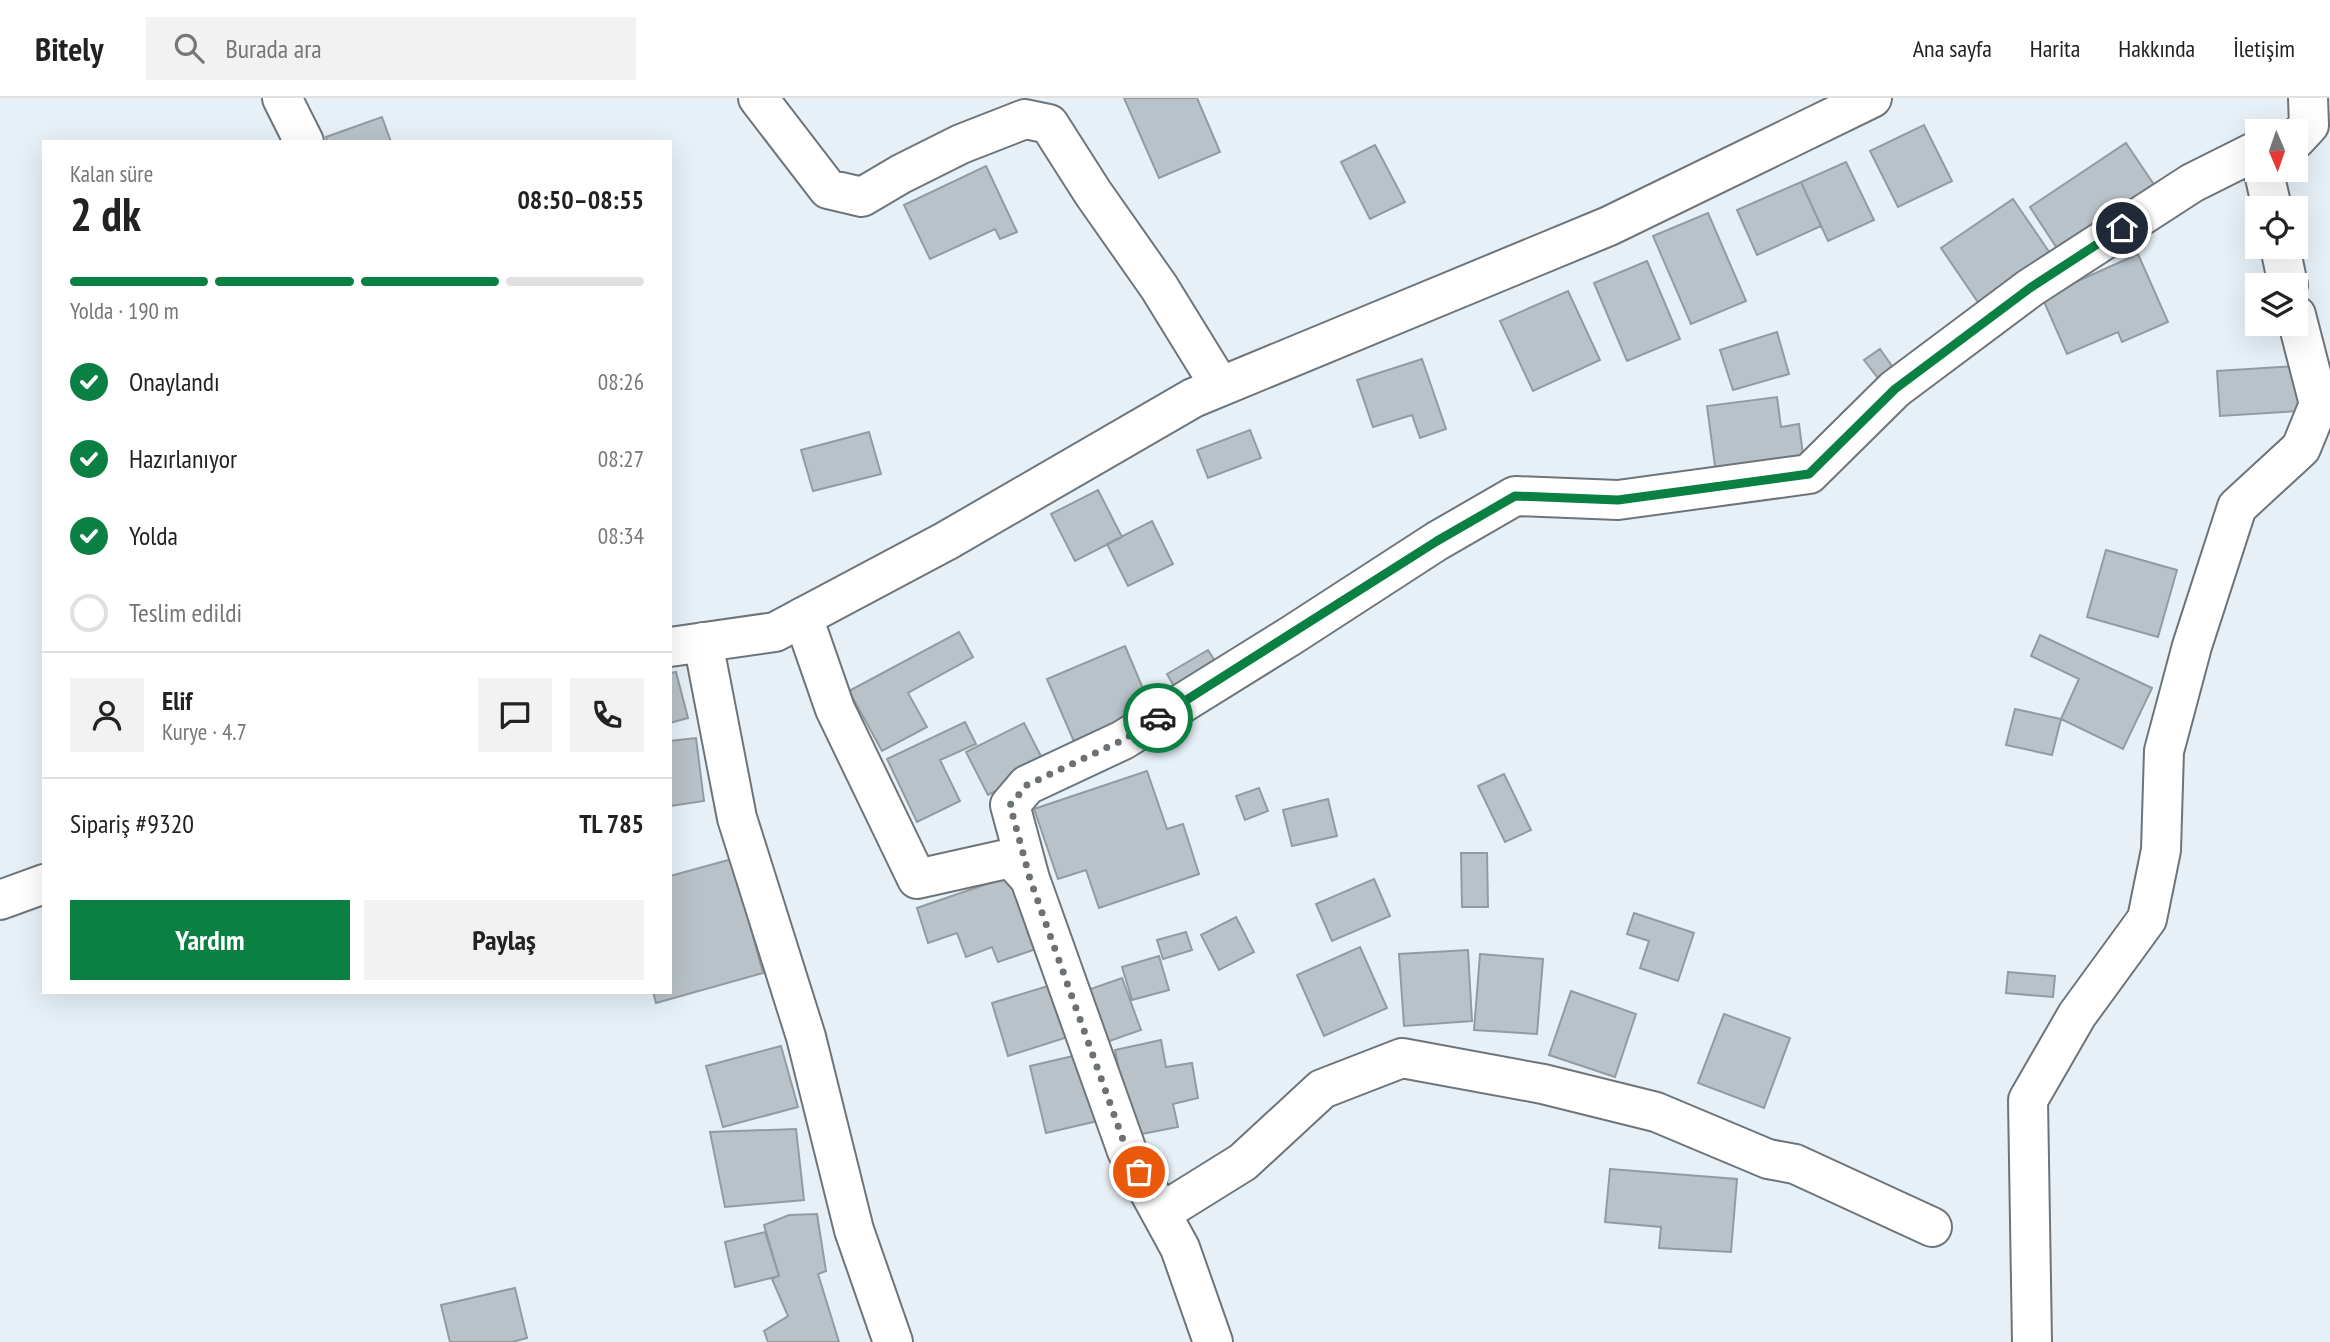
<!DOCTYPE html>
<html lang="tr">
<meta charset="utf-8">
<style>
:root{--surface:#fff;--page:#f2f2f2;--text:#222;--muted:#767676;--line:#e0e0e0;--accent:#0b8043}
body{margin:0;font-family:"PT Sans Narrow",sans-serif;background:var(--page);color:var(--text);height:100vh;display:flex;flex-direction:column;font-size:26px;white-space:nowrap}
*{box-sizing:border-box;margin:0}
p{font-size:23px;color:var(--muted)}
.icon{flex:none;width:38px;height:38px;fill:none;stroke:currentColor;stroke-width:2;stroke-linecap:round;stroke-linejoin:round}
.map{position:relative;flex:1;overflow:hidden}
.sheet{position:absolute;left:42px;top:42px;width:630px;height:854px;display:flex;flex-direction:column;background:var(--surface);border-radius:0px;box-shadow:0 7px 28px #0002}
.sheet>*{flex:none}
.needle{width:46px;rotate:178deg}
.buttons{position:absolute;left:2245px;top:21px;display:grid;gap:14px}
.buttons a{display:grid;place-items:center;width:63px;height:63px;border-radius:0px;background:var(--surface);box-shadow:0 7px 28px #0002;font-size:35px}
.pin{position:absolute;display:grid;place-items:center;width:60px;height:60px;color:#fff;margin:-30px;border:4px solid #fff;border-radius:50%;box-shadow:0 2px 7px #0007}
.courier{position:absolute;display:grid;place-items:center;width:70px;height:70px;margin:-35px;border:5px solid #0b8043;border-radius:50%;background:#fff;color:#222;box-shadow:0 2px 9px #0007}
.overview em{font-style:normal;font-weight:700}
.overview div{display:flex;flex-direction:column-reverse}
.overview{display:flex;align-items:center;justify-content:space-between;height:119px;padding:0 28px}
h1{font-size:46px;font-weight:700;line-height:52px}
.bar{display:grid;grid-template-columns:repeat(4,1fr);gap:10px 7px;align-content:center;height:84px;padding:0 28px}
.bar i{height:9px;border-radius:5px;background:var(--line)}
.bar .current{background:var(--accent)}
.bar p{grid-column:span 4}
.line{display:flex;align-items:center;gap:18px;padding:0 28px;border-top:2px solid var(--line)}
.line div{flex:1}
.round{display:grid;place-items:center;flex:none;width:74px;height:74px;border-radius:0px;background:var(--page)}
ol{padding:0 28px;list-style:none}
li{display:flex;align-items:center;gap:21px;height:77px}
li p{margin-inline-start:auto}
li .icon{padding:7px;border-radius:50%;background:var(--accent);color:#fff;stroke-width:4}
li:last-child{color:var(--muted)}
li i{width:38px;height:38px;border:4px solid var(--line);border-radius:50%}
.action{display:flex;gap:14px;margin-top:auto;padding:14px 28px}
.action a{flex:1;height:80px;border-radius:0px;background:var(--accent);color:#fff;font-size:28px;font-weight:700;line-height:80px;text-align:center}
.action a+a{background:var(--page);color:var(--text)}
header{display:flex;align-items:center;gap:42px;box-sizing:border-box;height:98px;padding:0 35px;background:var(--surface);border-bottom:2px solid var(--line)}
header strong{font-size:33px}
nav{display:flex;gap:38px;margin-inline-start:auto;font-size:24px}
.search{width:490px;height:63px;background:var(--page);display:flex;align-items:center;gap:18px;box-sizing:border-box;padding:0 24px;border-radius:0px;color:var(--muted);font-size:26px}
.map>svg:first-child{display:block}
.building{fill:#b9c2c8;stroke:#939ba1;stroke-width:2}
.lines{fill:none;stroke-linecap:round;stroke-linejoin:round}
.minor-casing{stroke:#6d757b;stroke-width:42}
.tertiary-casing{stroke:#6d757b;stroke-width:42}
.minor{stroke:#fff;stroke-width:38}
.tertiary{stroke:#fff;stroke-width:38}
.done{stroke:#6b7174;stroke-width:7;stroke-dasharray:0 12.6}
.route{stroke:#0b8043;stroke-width:9}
</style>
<header>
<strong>Bitely</strong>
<div class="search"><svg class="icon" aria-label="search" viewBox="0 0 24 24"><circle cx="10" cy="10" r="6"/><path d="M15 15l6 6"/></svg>Burada ara</div>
<nav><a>Ana sayfa</a><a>Harita</a><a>Hakkında</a><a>İletişim</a></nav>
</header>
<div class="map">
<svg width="2330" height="1244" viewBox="0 0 2330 1244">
<rect width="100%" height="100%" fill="#e7f0f7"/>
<path class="building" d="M 1124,0 L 1197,0 L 1220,54 L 1159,80 Z
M 382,19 L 391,44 L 327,44 L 326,39 Z
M 1924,27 L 1952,83 L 1898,109 L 1870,53 Z
M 2126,45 L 2161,97 L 2064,161 L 2030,109 Z
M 1375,47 L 1405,104 L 1370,121 L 1341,64 Z
M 1846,64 L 1874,122 L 1828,143 L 1801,84 Z
M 986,68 L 1017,134 L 1000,141 L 995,131 L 930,161 L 904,107 Z
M 1801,84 L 1821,128 L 1757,157 L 1737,112 Z
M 2013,101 L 2056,164 L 1984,213 L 1941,150 Z
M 1708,115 L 1746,203 L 1691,226 L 1653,138 Z
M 2138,156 L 2168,224 L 2122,244 L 2118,234 L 2067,256 L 2042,199 Z
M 1647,163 L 1680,241 L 1627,263 L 1594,185 Z
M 1568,193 L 1600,262 L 1533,293 L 1500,223 Z
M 1777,234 L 1789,276 L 1733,292 L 1720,252 Z
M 1880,251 L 1899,278 L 1884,288 L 1864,262 Z
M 1422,261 L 1446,331 L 1420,340 L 1412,317 L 1373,329 L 1357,282 Z
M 2296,268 L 2299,313 L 2220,318 L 2217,273 Z
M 1777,299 L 1781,329 L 1799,326 L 1805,372 L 1717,383 L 1707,308 Z
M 1250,332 L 1261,360 L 1208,380 L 1197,352 Z
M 869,334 L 881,376 L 813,393 L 801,352 Z
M 1098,392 L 1122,439 L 1075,463 L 1051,416 Z
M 1152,423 L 1173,466 L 1128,488 L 1107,446 Z
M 2106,452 L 2177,472 L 2158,539 L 2087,519 Z
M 959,534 L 973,559 L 908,595 L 927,629 L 882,653 L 849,593 Z
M 2040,537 L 2152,590 L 2123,651 L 2061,621 L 2079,581 L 2031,558 Z
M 1125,548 L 1152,612 L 1075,646 L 1047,581 Z
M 1208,552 L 1220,571 L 1178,595 L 1167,576 Z
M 676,574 L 688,620 L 670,625 L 670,575 Z
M 2015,611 L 2061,621 L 2052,657 L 2006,647 Z
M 965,624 L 976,646 L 940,662 L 960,703 L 917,724 L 887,661 Z
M 1024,625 L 1046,668 L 988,697 L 966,654 Z
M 696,640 L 704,703 L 670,708 L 670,643 Z
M 1147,673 L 1167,731 L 1183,726 L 1199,776 L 1099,810 L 1086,772 L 1058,781 L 1034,711 Z
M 1504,676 L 1531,732 L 1505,744 L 1478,688 Z
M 1259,690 L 1268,713 L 1245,722 L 1236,698 Z
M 1328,701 L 1337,738 L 1292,748 L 1283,712 Z
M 1461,755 L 1487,755 L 1488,809 L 1462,809 Z
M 732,761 L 763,875 L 656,905 L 653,894 L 670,894 L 670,778 Z
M 1013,777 L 1039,850 L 998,864 L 992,849 L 966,859 L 957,835 L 928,845 L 917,810 Z
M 1374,781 L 1390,818 L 1332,843 L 1316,806 Z
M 1634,815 L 1694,835 L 1678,883 L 1640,870 L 1649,843 L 1627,836 Z
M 1236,819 L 1254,854 L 1219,872 L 1201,837 Z
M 1186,834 L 1192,852 L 1163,861 L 1157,842 Z
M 1360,849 L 1387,910 L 1324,938 L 1297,877 Z
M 1468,852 L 1472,923 L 1404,928 L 1399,856 Z
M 1480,856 L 1543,861 L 1537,936 L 1474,932 Z
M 1159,858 L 1169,892 L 1132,902 L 1122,869 Z
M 2008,874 L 2055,878 L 2053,899 L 2006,895 Z
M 1122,880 L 1141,932 L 1101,946 L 1082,894 Z
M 1061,884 L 1077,936 L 1008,958 L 992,905 Z
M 1571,893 L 1636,916 L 1615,979 L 1549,957 Z
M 1724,916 L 1790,940 L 1764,1010 L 1698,985 Z
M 1161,942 L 1166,969 L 1192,965 L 1198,1000 L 1173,1006 L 1178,1029 L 1131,1038 L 1115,952 Z
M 781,948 L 798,1009 L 723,1029 L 706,968 Z
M 1086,955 L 1102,1022 L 1046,1035 L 1030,968 Z
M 796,1031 L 804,1102 L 725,1109 L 710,1034 Z
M 1610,1071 L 1737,1081 L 1731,1154 L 1659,1150 L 1661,1129 L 1605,1124 Z
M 817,1116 L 826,1173 L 818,1176 L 839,1244 L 768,1244 L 764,1233 L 788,1218 L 772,1181 L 779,1178 L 764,1127 L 789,1117 Z
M 765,1134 L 779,1178 L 735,1189 L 725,1144 Z
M 515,1190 L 527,1240 L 512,1244 L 450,1244 L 441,1207 Z"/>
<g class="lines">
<g class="minor-casing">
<path id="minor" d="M 758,0 L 828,91 L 862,99 L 901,76 L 961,46 L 1025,21 L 1049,26 L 1093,95 L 1159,189 L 1220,288
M 2296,41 L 2309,27 L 2308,0
M 2267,72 L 2264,75 L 2272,110
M 2280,149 L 2288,187
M 803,519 L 835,611 L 917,781 L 1011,760 L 1030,781 L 1127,1053 L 1180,1150 L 1213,1244
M 1030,781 L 1010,707 L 1027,687 L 1123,642 L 1292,537 L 1437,443 L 1515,398 L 1618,402 L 1809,376 L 1895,291 L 2030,190 L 2192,85 L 2258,52
M 1161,1115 L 1243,1064 L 1322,991 L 1402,960 L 1543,986 L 1656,1014 L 1768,1061 L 1795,1066 L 1932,1129
M 2032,1244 L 2028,1002 L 2077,917 L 2147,821 L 2161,752 L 2164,653 L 2192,548 L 2237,409 L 2301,350 L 2319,306 L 2296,217"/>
</g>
<g class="tertiary-casing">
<path id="tertiary" d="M 282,0 L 304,44
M 703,544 L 737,720 L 806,939 L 854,1132 L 893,1244
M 670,549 L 775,534 L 946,443 L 1193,300 L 1609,128 L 1872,0
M 0,802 L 44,786"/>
</g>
<use href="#minor" class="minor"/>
<use href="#tertiary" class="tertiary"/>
</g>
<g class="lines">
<path class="done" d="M 1139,1074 L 1127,1053 L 1030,781 L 1010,707 L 1027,687 L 1123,642 L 1158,620"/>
<path class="route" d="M 1158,620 L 1437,443 L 1515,398 L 1618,402 L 1809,376 L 1895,291 L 2030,190 L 2122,130"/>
</g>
</svg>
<div class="buttons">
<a><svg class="needle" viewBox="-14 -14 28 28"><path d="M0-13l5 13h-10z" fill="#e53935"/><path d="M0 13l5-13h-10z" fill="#767676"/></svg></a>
<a><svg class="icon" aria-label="locate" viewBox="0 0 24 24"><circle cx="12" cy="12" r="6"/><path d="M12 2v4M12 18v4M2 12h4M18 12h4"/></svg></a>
<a><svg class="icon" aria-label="layers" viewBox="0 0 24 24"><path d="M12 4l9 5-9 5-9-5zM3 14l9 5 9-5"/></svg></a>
</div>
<div class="pin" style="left:1139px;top:1074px;background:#ea580c"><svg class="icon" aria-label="bag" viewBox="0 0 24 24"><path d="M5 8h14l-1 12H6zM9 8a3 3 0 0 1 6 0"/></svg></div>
<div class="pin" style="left:2122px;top:130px;background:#1f2937"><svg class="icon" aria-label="home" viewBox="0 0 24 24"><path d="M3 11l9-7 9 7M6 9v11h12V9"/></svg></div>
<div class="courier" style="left:1158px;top:620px"><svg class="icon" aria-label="car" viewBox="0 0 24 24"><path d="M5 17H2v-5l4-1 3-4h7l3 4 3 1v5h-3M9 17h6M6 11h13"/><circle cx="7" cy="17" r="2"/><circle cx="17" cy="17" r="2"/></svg></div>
<section class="sheet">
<div class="overview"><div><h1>2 dk</h1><p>Kalan süre</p></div><em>08:50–08:55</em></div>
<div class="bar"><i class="current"></i><i class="current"></i><i class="current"></i><i></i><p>Yolda · 190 m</p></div>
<ol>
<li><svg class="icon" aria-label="check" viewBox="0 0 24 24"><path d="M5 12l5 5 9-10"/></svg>Onaylandı<p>08:26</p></li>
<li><svg class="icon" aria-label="check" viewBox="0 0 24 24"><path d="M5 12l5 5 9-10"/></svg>Hazırlanıyor<p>08:27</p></li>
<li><svg class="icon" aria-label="check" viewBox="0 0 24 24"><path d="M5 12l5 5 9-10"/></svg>Yolda<p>08:34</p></li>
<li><i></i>Teslim edildi</li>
</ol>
<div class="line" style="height:126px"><a class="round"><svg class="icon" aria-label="person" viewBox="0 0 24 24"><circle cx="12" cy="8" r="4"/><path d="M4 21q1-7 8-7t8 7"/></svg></a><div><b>Elif</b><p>Kurye · 4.7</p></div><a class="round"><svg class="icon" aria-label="chat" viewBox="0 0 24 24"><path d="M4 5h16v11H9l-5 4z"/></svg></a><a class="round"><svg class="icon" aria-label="phone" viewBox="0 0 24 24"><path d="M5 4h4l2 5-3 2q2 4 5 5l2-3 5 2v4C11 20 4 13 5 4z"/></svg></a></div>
<div class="line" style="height:91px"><div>Sipariş #9320</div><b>TL 785</b></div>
<div class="action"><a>Yardım</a><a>Paylaş</a></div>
</section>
</div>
